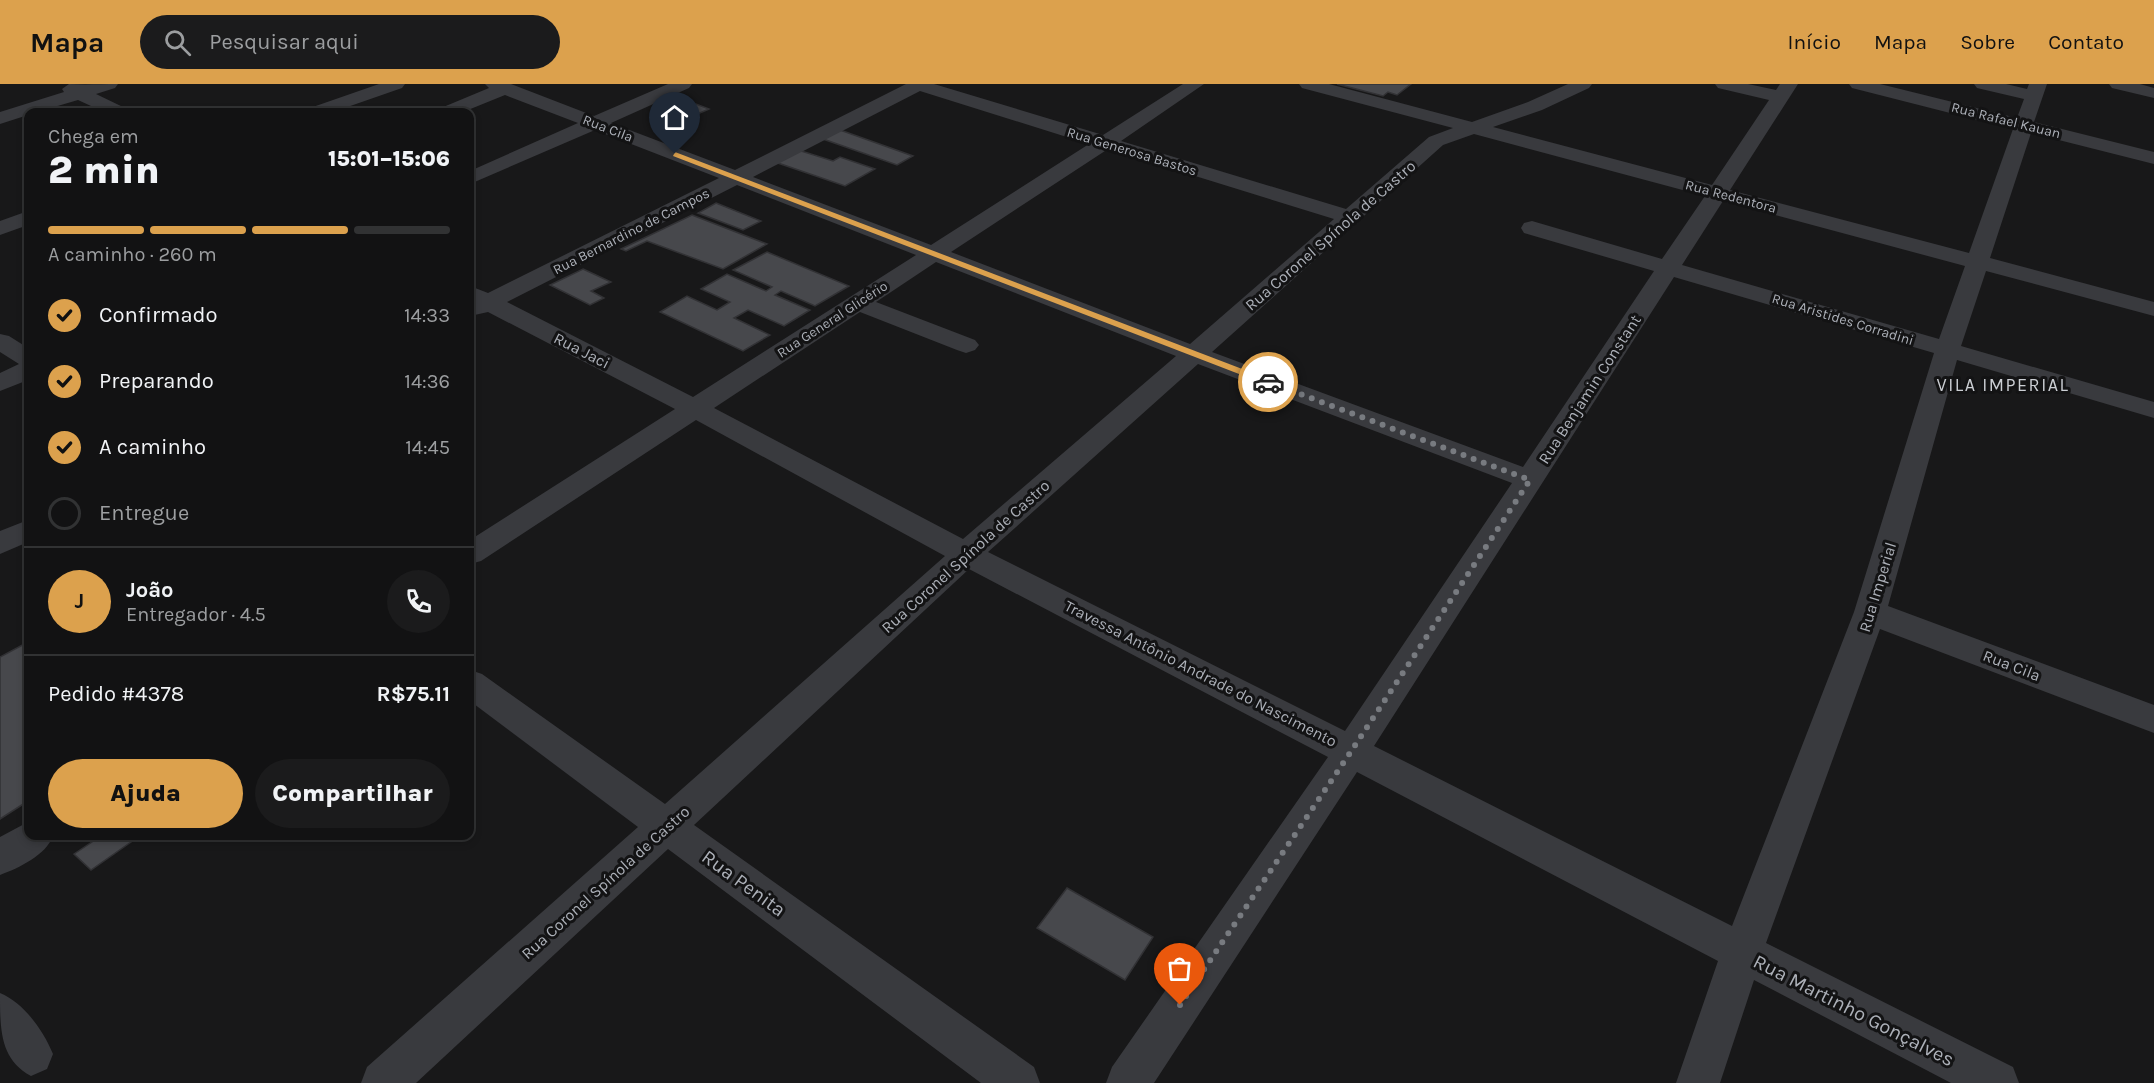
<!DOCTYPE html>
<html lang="pt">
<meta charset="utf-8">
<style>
:root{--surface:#121213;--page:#1b1b1c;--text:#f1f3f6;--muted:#9c9ea0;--line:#313233;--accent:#dca14d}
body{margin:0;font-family:Karla,sans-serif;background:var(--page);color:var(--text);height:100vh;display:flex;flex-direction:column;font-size:22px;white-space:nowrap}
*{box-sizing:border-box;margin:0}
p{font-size:20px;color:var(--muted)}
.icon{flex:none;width:33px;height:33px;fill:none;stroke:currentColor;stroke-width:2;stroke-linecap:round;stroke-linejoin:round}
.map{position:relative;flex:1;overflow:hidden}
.drawer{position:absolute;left:24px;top:24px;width:450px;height:732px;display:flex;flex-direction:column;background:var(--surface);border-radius:12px;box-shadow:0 3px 9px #0003,0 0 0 2px var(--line)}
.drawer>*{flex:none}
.pin{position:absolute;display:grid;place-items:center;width:51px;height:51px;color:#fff;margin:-62px -26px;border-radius:50% 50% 50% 0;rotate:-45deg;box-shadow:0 0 6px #0007}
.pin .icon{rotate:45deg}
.courier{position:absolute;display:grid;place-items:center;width:60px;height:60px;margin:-30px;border:4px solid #dca14d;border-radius:50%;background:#fff;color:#222;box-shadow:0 2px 8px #0007}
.overview em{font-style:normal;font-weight:800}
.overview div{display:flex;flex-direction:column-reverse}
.overview{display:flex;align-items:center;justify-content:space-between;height:102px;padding:0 24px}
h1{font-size:39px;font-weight:800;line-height:45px}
.bar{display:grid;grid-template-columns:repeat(4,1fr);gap:9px 6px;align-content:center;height:72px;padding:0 24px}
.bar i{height:8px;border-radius:4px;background:var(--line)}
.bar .active{background:var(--accent)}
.bar p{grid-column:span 4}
.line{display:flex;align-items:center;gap:15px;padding:0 24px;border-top:2px solid var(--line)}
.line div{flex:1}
.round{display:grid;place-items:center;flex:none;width:63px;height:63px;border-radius:32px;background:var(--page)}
ol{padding:0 24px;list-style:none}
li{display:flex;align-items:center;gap:18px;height:66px}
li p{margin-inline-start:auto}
li .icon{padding:6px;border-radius:50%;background:var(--accent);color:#111;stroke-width:4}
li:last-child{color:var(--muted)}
li i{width:33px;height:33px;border:3px solid var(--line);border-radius:50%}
.button{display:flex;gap:12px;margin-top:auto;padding:12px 24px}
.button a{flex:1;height:69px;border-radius:36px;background:var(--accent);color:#111;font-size:24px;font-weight:800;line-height:69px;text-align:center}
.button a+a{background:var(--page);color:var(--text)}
header{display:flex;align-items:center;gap:36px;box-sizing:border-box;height:84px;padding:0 30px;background:var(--accent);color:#111}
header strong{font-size:28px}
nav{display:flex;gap:33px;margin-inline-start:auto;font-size:21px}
.search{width:420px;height:54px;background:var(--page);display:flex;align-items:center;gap:15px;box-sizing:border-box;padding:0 21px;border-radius:33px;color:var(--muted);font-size:22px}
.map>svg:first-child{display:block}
.building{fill:#47484c;stroke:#323235;stroke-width:1.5}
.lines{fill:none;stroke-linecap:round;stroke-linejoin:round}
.minor{fill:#393a3e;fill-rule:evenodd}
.route{fill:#dca14d}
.done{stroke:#787b80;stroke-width:6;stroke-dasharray:0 10.8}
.labels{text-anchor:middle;stroke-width:6;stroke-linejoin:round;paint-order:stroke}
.far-street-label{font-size:14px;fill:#acb0b8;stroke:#131314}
.street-label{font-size:16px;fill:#acb0b8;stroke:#131314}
.neighbourhood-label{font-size:18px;letter-spacing:1.5px;fill:#cccfd4;stroke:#131314}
.near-street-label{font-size:20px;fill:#acb0b8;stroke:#131314}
</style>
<header>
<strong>Mapa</strong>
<div class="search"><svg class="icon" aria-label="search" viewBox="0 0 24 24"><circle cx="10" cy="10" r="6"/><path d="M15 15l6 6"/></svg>Pesquisar aqui</div>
<nav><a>Início</a><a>Mapa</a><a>Sobre</a><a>Contato</a></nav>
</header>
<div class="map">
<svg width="2154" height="999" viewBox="0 0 2154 999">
<rect width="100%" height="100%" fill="#181819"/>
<path class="building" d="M 1337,0 L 1411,0 L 1397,11 L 1388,8 L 1383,12 Z
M 673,13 L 691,19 L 684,22 L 689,24 L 696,20 L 709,25 L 693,32 L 661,21 L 667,19 L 663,17 Z
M 840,46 L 913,72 L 897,81 L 823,55 Z
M 798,66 L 833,77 L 840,73 L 875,85 L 845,102 L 775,78 Z
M 716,119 L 761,137 L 743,146 L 698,129 Z
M 692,131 L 767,160 L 723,185 L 647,157 L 626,167 L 621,165 Z
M 767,168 L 849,202 L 815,222 L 781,207 L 775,211 L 810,226 L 784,242 L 748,226 L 734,234 L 770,251 L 743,267 L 660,228 L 687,212 L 717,226 L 730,218 L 701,205 L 727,190 L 766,207 L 772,203 L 733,186 Z
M 583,185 L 611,198 L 591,207 L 604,214 L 590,221 L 550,201 Z
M 28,558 L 28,717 L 0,735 L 0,573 Z
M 101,752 L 124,752 L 131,758 L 91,786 L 74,770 Z
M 1067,804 L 1153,853 L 1125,896 L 1037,844 Z"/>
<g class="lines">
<path class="minor" d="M 69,0 C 85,1 101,0 118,0 L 115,4 L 96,10 L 125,24 L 127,28 L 104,28 L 78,16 L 37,28 L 28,28 L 28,31 L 0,40 L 0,28 L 64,8 L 62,5 Z
M 379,0 L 405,0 L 402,4 L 333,28 L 308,28 L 310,24 Z
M 485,0 L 511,0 L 594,32 L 668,0 L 692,0 L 689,4 L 611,39 L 735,86 L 906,0 L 934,0 L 1103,51 L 1183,0 L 1204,0 L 1121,57 L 1346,125 L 1429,53 L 1453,44 L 1302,4 L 1299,0 L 1329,0 L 1472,38 L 1528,18 L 1568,0 L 1592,0 L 1589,4 L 1542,26 L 1493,43 L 1712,101 L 1769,16 L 1718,4 L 1715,0 L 1748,0 L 1776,6 L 1780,0 L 1798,0 L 1730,106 L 1969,169 L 2013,45 L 1852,4 L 1849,0 L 1880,0 L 2017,34 L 2024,15 L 1977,4 L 1974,0 L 2006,0 L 2027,5 L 2029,0 L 2047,0 L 2034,38 L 2154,68 L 2154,80 L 2031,49 L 1990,174 L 2154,218 L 2154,232 L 1986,187 L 1961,262 L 2154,318 L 2154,334 L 1957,276 L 1888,522 L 2154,621 L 2154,649 L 1880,545 L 1766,859 L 2013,983 L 2019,999 L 1951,999 L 1754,896 L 1720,999 L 1676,999 L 1718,877 L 1357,688 L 1154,999 L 1106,999 L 1112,983 L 1328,673 L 969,485 L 694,741 L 1034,983 L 1040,999 L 981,999 L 668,765 L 416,999 L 361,999 L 367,983 L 638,743 L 470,617 L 470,586 L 482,590 L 665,720 L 945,472 L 696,336 L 481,477 L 470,480 L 470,456 L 675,325 L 488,228 L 470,232 L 470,202 L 488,209 L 719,94 L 595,46 L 470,100 L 470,87 L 578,39 L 505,11 L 463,28 L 439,28 L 441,24 L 489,4 ZM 920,7 L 1089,60 L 931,161 L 753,93 ZM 1474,50 L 1705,112 L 1662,175 L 1532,137 L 1524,139 L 1521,144 L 1524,149 L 1654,187 L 1523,383 L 1212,268 L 1443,61 ZM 1108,65 L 1334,135 L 1190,260 L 951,168 ZM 737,101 L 916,171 L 693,313 L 507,218 ZM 1723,117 L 1965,182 L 1939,255 L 1682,181 ZM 936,178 L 1176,272 L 963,455 L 714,324 L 860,228 L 957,266 L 966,269 L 975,266 L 979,261 L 975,256 L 876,218 ZM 1674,193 L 1934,269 L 1854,528 L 1732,842 L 1374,662 ZM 1198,280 L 1512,399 L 1345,647 L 988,468 Z
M 2109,0 L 2140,0 L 2154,4 L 2154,14 L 2112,4 Z
M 28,127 L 28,141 L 0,151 L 0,137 Z
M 0,250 L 9,252 L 28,264 L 28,296 L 0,307 L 0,289 L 19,280 L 0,268 Z
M 28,436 L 28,458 L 0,470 L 0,447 Z
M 28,738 L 28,752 L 53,752 C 46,771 19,784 0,791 L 0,753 Z
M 0,909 C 24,919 43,946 53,970 L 47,985 L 31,992 C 0,975 0,946 0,909 Z"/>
</g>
<path class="route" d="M 675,68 L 1271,296 L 1272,298 L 1265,300 L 673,72 Z"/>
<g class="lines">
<path class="done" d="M 1180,921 L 1352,666 L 1530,396 L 1268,298"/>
</g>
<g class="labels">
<g class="far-street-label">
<text transform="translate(2006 36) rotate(14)" y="5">Rua Rafael Kauan</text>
<text transform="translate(608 44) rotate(21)" y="5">Rua Cila</text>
<text transform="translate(1132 67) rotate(17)" y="5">Rua Generosa Bastos</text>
<text transform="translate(1731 112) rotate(15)" y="5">Rua Redentora</text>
<text transform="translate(631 147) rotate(-27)" y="5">Rua Bernardino de Campos</text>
<text transform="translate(832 235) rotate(-33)" y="5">Rua General Glicério</text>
<text transform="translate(1843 235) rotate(17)" y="5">Rua Aristides Corradini</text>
</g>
<g class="street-label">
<text transform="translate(1330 151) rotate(-41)" y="6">Rua Coronel Spínola de Castro</text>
<text transform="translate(582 266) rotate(27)" y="6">Rua Jaci</text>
<text transform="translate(1589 305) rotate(-57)" y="6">Rua Benjamin Constant</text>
<text transform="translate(965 472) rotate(-42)" y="6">Rua Coronel Spínola de Castro</text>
<text transform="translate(1877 503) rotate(-73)" y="6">Rua Imperial</text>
<text transform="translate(2012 581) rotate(21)" y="6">Rua Cila</text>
<text transform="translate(1201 589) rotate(27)" y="6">Travessa Antônio Andrade do Nascimento</text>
<text transform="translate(605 798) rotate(-42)" y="6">Rua Coronel Spínola de Castro</text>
</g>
<g class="neighbourhood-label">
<text x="2003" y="307">VILA IMPERIAL</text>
</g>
<g class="near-street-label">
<text transform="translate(744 799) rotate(36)" y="7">Rua Penita</text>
<text transform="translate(1854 926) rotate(27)" y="7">Rua Martinho Gonçalves</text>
</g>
</g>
</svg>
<div class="pin" style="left:1180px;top:921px;background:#ea580c"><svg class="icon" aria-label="bag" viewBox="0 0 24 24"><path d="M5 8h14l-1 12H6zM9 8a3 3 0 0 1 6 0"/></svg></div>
<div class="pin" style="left:675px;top:70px;background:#1f2937"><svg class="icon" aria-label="home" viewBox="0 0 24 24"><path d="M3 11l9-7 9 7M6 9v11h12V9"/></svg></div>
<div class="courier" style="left:1268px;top:298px"><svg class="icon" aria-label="car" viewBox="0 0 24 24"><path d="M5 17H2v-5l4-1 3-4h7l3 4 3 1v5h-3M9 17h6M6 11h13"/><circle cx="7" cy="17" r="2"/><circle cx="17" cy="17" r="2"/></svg></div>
<section class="drawer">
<div class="overview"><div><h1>2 min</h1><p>Chega em</p></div><em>15:01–15:06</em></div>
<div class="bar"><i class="active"></i><i class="active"></i><i class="active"></i><i></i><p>A caminho · 260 m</p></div>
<ol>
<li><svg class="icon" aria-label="check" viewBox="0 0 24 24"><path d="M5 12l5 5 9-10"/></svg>Confirmado<p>14:33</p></li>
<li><svg class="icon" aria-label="check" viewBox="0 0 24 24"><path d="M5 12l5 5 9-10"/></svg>Preparando<p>14:36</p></li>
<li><svg class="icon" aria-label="check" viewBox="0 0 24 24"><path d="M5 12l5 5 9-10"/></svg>A caminho<p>14:45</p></li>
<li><i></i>Entregue</li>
</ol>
<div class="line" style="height:108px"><b class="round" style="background:var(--accent);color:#111">J</b><div><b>João</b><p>Entregador · 4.5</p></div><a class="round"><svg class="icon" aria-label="phone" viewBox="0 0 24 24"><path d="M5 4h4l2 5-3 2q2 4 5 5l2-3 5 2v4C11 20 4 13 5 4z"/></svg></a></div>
<div class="line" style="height:78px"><div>Pedido #4378</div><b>R$75.11</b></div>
<div class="button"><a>Ajuda</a><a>Compartilhar</a></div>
</section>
</div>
